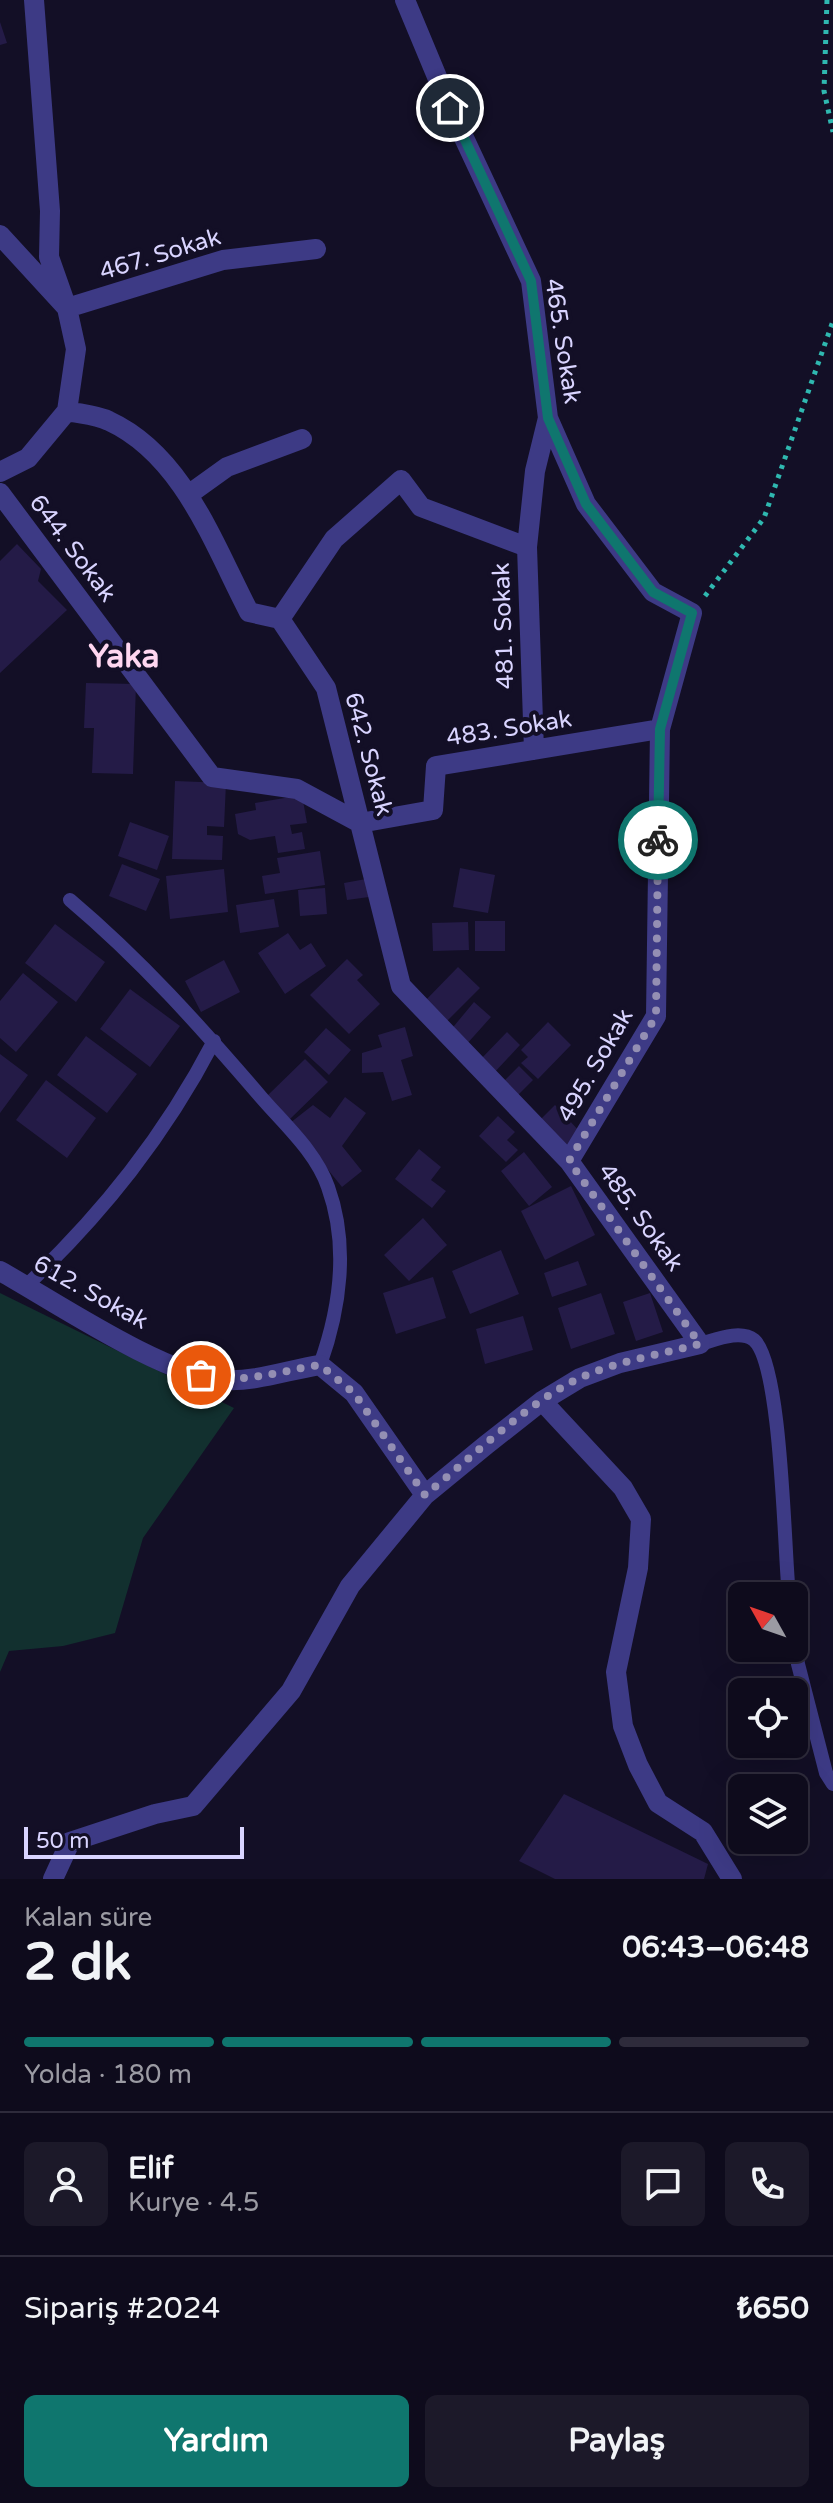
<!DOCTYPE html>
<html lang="tr">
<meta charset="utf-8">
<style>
:root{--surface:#0e0b1c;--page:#1c1929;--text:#f1f3f6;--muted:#9b9ba3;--line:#2e2b3b;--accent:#0f766e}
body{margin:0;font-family:"Varela Round",sans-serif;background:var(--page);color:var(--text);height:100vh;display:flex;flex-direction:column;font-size:30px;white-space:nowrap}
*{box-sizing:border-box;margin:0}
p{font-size:26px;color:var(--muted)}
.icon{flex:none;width:44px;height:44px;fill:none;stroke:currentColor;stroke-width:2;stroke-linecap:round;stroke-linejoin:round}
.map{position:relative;height:1879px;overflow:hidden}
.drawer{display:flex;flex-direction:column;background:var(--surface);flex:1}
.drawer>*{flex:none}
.needle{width:52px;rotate:310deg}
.buttons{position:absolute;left:728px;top:1582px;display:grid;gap:16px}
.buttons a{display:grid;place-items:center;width:80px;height:80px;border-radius:12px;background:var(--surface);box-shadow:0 8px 32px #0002,0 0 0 2px var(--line);font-size:40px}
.scale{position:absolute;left:24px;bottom:20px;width:220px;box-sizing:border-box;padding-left:8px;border:4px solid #d9d4ff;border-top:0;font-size:22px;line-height:28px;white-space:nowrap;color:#d9d4ff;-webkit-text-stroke:6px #130f26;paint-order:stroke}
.pin{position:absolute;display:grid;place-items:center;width:68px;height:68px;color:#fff;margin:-34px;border:4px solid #fff;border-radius:50%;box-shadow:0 2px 8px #0007}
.courier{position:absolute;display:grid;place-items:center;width:80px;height:80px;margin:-40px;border:6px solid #0f766e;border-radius:50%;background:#fff;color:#222;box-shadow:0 2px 10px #0007}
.overview em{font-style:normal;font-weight:700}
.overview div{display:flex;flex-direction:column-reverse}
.overview{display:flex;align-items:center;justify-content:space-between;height:136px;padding:0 24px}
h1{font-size:52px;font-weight:700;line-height:60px}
.bar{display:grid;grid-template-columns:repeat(4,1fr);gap:12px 8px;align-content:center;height:96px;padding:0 24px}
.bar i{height:10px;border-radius:6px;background:var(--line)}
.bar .on{background:var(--accent)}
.bar p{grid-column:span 4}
.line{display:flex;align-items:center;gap:20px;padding:0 24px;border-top:2px solid var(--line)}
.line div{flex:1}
.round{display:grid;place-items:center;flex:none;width:84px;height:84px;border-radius:12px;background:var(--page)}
.action{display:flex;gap:16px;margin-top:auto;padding:16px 24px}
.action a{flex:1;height:92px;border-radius:12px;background:var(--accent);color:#fff;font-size:32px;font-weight:700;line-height:92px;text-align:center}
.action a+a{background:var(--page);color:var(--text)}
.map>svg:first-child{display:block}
.green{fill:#12302f}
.building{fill:#241b47}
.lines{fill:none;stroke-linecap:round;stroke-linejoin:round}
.path{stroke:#2fb8b0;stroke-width:5;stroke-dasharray:4 6;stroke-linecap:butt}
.service{stroke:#3d3a85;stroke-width:14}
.minor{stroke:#3d3a85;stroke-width:20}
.done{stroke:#948fb3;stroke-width:8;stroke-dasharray:0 14.4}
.route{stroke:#0f766e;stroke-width:10}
.labels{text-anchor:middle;stroke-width:8;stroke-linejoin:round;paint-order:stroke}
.street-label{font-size:24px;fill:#d9d4ff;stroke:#130f26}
.district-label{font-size:32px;font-weight:bold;fill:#ffd6f0;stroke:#130f26}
</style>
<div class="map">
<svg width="833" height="1879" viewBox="0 0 833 1879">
<rect width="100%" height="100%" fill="#130f26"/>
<path class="green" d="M 0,1293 L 234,1408 L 143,1538 L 115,1633 L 63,1646 L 9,1651 L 0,1672 Z"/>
<path class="building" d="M 0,22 L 7,43 L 0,45 Z
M 17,544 L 41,569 L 38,581 L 67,610 L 0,673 L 0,561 Z
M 86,683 L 136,684 L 133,774 L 92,773 L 94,728 L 84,728 Z
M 175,781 L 226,783 L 224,827 L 207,826 L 207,835 L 223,836 L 222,860 L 172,859 Z
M 302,795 L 307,823 L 290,825 L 292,834 L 302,832 L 305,849 L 278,853 L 275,836 L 250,840 L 238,834 L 235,814 L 256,810 L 255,803 Z
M 130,822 L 169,836 L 157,870 L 118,856 Z
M 320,851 L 325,885 L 265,894 L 262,876 L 280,873 L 277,858 Z
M 122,864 L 160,879 L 146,911 L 109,896 Z
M 460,868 L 495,875 L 488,913 L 453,907 Z
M 224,869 L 228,912 L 170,919 L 166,876 Z
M 366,879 L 369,897 L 347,900 L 344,883 Z
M 325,888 L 327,914 L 300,916 L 298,890 Z
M 274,899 L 279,927 L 240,933 L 236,905 Z
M 475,921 L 505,921 L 505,951 L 475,951 Z
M 468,922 L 469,950 L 433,951 L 432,923 Z
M 55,924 L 105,962 L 76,1002 L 25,963 Z
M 288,933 L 300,950 L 311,943 L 326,966 L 285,994 L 258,953 Z
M 347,959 L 363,975 L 357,980 L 380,1004 L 349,1034 L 310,995 Z
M 224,960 L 240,992 L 201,1012 L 185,981 Z
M 458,967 L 480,988 L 444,1024 L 423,1003 Z
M 23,973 L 58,1002 L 16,1052 L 0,1038 L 0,1001 Z
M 130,989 L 180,1026 L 150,1067 L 100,1029 Z
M 474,1002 L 491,1017 L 465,1046 L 449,1032 Z
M 548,1022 L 571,1045 L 538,1079 L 521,1063 L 528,1057 L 521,1050 Z
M 405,1027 L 413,1056 L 401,1060 L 412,1095 L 392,1101 L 383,1072 L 362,1073 L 362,1053 L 382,1047 L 378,1035 Z
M 326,1028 L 351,1050 L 329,1075 L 304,1052 Z
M 507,1032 L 520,1045 L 493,1074 L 479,1061 Z
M 86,1036 L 137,1074 L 107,1113 L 57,1075 Z
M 0,1054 L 28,1075 L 0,1113 Z
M 305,1059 L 328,1082 L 290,1119 L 267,1096 Z
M 519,1066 L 533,1080 L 515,1098 L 501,1084 Z
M 46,1080 L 96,1118 L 67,1158 L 16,1120 Z
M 345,1097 L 366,1113 L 342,1146 L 362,1171 L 342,1187 L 290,1123 L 313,1105 L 330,1118 Z
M 555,1105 L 581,1133 L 565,1149 L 539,1121 Z
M 498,1116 L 515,1132 L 507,1140 L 518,1150 L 506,1162 L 479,1136 Z
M 419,1149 L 441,1167 L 431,1180 L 446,1191 L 432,1208 L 395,1179 Z
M 524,1152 L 552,1187 L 529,1206 L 501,1171 Z
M 571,1186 L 595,1235 L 545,1260 L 521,1211 Z
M 423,1218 L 447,1245 L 409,1281 L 384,1255 Z
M 501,1250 L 519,1294 L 470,1314 L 452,1271 Z
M 578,1261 L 587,1285 L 552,1297 L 544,1273 Z
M 433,1277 L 446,1318 L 396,1334 L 383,1293 Z
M 601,1293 L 615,1334 L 571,1349 L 558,1308 Z
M 650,1293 L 663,1332 L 636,1341 L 623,1302 Z
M 523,1316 L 533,1350 L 485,1364 L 476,1329 Z
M 564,1794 L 708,1864 L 704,1879 L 555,1879 L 519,1861 Z"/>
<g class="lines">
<path class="path" d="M 827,0 L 824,91 L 833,132
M 705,596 L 764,518 L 833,321"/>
<path class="service" d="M 70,900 C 141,960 200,1026 260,1096 C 284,1124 316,1152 328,1187 C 349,1245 340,1309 320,1365
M 26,1286 C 103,1213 165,1135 214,1041
M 700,1344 C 715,1340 740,1329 754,1340 C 782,1365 784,1550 789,1596
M 794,1635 L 798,1664 L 826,1773 L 833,1784"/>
<path class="minor" d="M 34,0 L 50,211 L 49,257 L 67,308 L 223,260 L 316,249
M 405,0 L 450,108 L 531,281 L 548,418 L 586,504 L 653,592 L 692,613 L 660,729 L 656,1016 L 569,1161
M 0,235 L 67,308 L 76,349 L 67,411 L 28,458 L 0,472
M 0,493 L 212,777 L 297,789 L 360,823 L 433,810 L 436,766 L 660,729
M 188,495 L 227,467 L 302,439
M 280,619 L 334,539 L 401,480 L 421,507 L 527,547
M 534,750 L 527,547 L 535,471 L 548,418
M 0,1271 C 54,1301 166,1377 224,1380 C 255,1382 288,1370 320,1365 L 354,1393 L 425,1495
M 542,1401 L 623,1488 L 641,1519 L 638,1568 L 616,1672 L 623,1726 L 638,1765 L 658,1803 L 703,1832 L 732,1879
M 53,1879 L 70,1842 L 155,1814 L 193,1806 L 291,1691 L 350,1586 L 425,1495 L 486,1445 L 542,1401 L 580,1378 L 620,1363 L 700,1344 L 569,1161 L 401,986 L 326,688 L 280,619 L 249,612 C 214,545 183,455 109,421 C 97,415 80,414 67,411"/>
</g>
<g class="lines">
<path class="done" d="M 201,1375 C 242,1385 279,1371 320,1365 L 354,1393 L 425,1495 C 470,1459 530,1400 582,1377 C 619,1361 661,1354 700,1344 L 569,1161 L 656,1016 L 658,840"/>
<path class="route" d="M 450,108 L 531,281 L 548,418 L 586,504 L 653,592 L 692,613 L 660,729 L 658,840"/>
</g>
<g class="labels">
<g class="street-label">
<text transform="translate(160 254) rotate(-17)" y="8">467. Sokak</text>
<text transform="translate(563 341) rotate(81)" y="8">465. Sokak</text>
<text transform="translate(73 548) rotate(53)" y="8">644. Sokak</text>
<text transform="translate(503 626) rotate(-92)" y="8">481. Sokak</text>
<text transform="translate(509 728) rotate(-9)" y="8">483. Sokak</text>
<text transform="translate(369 754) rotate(75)" y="8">642. Sokak</text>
<text transform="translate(595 1065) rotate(-60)" y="8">495. Sokak</text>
<text transform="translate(641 1217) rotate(54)" y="8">485. Sokak</text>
<text transform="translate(91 1292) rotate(29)" y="8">612. Sokak</text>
</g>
<g class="district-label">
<text x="124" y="667">Yaka</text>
</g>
</g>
</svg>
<div class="buttons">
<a><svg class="needle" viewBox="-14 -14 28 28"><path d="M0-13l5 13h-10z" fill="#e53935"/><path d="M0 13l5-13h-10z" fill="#9b9ba3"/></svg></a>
<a><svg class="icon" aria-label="locate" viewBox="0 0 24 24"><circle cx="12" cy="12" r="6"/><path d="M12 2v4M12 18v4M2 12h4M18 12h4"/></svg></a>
<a><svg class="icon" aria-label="layers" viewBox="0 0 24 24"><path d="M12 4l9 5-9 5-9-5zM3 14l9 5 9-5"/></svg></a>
</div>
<div class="scale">50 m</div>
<div class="pin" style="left:201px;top:1375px;background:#ea580c"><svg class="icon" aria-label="bag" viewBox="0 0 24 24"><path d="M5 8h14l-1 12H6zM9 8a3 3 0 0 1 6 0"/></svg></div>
<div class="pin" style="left:450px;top:108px;background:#1f2937"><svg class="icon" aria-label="home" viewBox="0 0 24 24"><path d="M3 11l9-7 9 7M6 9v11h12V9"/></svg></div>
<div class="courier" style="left:658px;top:840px"><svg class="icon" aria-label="bike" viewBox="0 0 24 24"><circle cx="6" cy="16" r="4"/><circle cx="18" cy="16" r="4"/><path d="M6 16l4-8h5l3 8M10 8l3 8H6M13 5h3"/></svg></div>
</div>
<section class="drawer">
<div class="overview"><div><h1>2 dk</h1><p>Kalan süre</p></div><em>06:43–06:48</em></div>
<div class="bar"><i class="on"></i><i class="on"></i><i class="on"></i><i></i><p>Yolda · 180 m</p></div>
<div class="line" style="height:144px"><a class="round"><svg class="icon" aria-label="person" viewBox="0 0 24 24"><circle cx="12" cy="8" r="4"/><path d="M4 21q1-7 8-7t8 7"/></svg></a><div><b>Elif</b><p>Kurye · 4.5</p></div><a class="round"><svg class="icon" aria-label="chat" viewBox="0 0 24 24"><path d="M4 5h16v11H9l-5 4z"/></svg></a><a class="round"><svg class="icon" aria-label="phone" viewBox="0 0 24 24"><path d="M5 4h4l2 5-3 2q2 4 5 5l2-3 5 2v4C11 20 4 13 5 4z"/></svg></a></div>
<div class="line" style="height:104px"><div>Sipariş #2024</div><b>₺650</b></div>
<div class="action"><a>Yardım</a><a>Paylaş</a></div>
</section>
